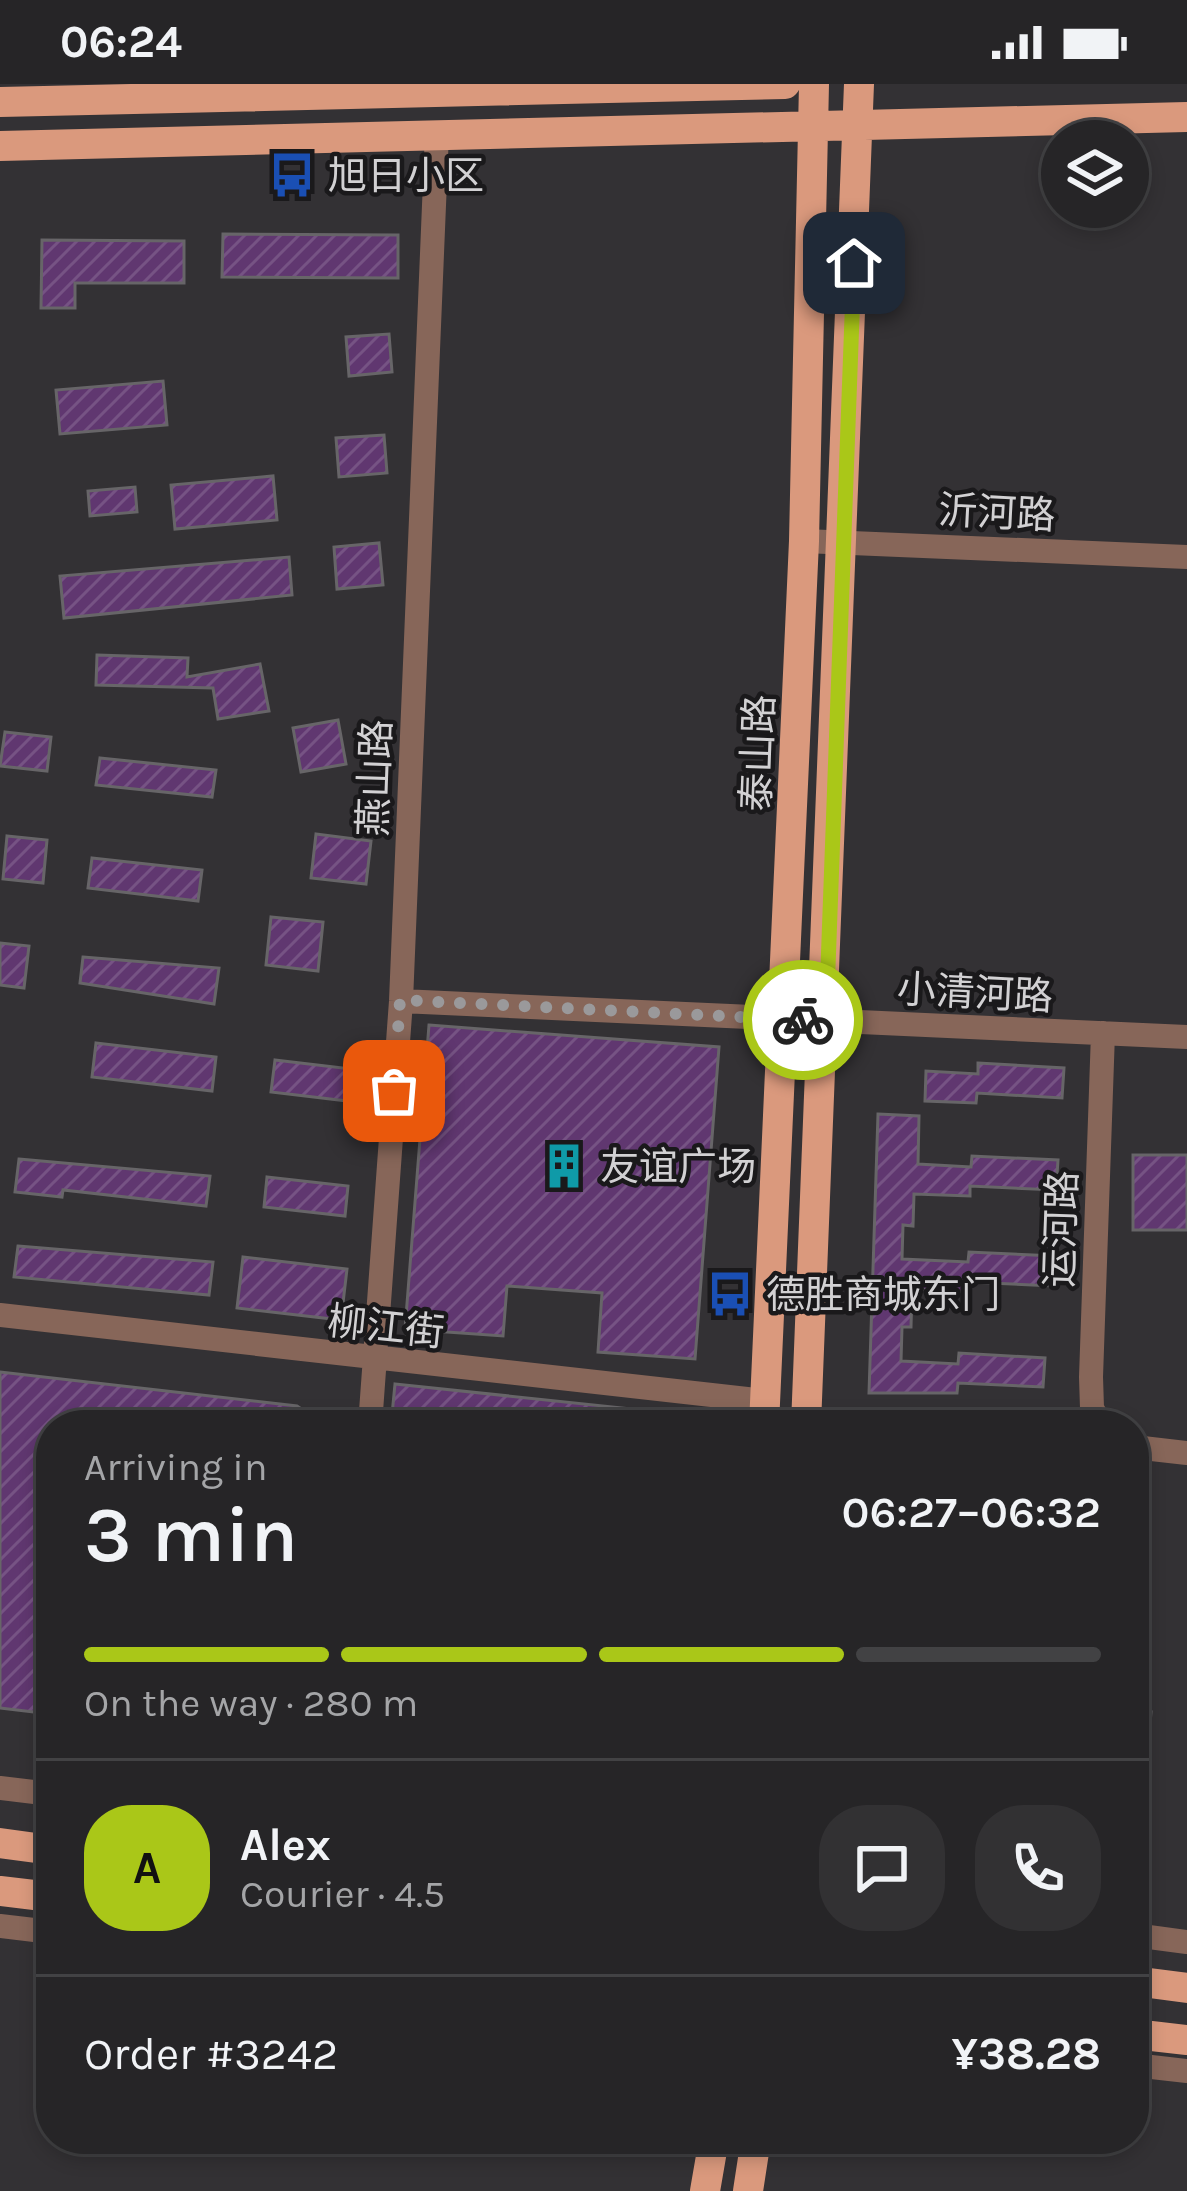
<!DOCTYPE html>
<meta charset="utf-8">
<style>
:root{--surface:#262527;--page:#323133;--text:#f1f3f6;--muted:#a4a5a7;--line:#424244;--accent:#aac718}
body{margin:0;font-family:Karla,"Noto Sans SC",sans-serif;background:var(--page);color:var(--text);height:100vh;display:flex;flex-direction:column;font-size:45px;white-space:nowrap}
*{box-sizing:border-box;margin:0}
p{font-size:39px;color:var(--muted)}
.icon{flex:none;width:66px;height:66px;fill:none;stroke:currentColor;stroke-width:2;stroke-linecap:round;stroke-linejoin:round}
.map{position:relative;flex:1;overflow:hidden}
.details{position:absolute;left:36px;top:1326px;width:1113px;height:744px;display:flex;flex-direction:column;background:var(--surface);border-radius:48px;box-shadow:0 6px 18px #0003,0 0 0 3px var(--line)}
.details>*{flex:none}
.tools{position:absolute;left:1041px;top:36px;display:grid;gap:24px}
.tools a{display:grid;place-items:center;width:108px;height:108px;border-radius:50%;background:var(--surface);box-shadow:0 6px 18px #0003,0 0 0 3px var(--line);font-size:60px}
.pin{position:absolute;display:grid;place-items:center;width:102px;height:102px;color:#fff;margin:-51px;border-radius:24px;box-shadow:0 6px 18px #0006}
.courier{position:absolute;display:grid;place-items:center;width:120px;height:120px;margin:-60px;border:9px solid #aac718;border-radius:50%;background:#fff;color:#222;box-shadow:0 3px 15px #0007}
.overview em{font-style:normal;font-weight:600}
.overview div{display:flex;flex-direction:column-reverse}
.overview{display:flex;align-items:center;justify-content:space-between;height:204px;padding:0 48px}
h1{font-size:78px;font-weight:600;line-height:90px}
.bar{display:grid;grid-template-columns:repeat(4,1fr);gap:18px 12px;align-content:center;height:144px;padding:0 48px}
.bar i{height:15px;border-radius:9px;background:var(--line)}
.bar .selected{background:var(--accent)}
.bar p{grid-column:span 4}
.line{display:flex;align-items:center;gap:30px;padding:0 48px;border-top:3px solid var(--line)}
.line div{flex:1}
.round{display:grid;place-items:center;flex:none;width:126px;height:126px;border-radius:48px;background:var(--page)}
.status{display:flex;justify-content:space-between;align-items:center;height:84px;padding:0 60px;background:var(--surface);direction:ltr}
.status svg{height:33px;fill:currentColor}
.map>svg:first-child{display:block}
.building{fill:url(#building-hatch);stroke:#676568;stroke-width:3}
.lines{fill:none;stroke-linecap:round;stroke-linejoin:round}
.minor{stroke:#876659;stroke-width:24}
.major{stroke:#da997d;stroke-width:30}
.done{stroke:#9a999b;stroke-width:12;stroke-dasharray:0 21.6}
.route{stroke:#aac718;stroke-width:15}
.labels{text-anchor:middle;stroke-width:9;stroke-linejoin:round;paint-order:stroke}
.poi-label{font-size:39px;fill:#d2d1d3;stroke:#1a191b;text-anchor:start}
.street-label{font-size:39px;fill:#d2d1d3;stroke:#1a191b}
</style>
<div class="status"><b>06:24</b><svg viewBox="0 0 49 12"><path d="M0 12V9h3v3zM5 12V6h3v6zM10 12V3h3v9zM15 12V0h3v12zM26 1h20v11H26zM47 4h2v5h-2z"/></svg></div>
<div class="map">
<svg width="1187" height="2107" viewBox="0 0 1187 2107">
<defs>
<pattern id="building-hatch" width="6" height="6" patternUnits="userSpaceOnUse" patternTransform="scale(3)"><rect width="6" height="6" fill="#603770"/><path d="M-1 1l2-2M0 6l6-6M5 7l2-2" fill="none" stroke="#765384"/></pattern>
</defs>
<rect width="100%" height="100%" fill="#333134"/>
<path class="building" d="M 223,150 L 398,151 L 398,194 L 222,193 Z
M 42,156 L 184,157 L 184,199 L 75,199 L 75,224 L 41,224 Z
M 389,250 L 392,288 L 349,292 L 346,253 Z
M 163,297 L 167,341 L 60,350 L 56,306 Z
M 384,351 L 387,389 L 339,393 L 336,354 Z
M 273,392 L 277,436 L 175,445 L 171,401 Z
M 135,403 L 137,428 L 90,432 L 88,407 Z
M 379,459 L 383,501 L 337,505 L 334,463 Z
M 289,473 L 292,511 L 64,534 L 60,492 Z
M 97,571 L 188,574 L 187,593 L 260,580 L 269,627 L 218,635 L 213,604 L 96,601 Z
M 338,636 L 346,680 L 301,688 L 293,644 Z
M 5,648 L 51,653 L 47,687 L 0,682 Z
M 100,674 L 216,686 L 212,713 L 96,701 Z
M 316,750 L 371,757 L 366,800 L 311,794 Z
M 7,752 L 47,756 L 43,799 L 3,795 Z
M 92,774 L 202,786 L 198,817 L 88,804 Z
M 271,833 L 323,838 L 318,887 L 266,881 Z
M 0,859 L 29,862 L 24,904 L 0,901 Z
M 83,873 L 219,884 L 214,920 L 80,899 Z
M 429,941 L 719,963 L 695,1275 L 598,1268 L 602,1209 L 507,1202 L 503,1252 L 405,1245 Z
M 96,959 L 216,973 L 212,1007 L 92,993 Z
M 275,976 L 360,986 L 356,1018 L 271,1008 Z
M 978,979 L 1064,984 L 1062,1014 L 977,1009 L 976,1019 L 925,1017 L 926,987 L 978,990 Z
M 878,1030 L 919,1032 L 918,1080 L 971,1083 L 972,1072 L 1058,1076 L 1056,1106 L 970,1102 L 970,1112 L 914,1110 L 913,1142 L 903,1141 L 902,1175 L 968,1178 L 969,1168 L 1055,1172 L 1053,1202 L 967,1198 L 967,1208 L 912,1205 L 911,1243 L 902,1243 L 901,1277 L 958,1280 L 959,1269 L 1045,1274 L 1043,1303 L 958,1299 L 957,1309 L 869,1309 Z
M 1133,1071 L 1187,1071 L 1187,1146 L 1133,1146 Z
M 19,1075 L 210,1092 L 206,1122 L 63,1106 L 62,1113 L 15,1108 Z
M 267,1093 L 348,1102 L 345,1132 L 264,1123 Z
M 18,1162 L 213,1178 L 209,1211 L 14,1193 Z
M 243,1173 L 347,1185 L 341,1236 L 237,1224 Z
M 0,1288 L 297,1322 L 325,1341 L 51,1341 L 51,1630 L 0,1624 Z
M 395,1300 L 689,1331 L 689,1341 L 391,1341 Z
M 1134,1627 L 1151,1628 L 1145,1698 L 1134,1698 Z"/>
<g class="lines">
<path class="minor" d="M 804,457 L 1187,473
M 401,917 L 1187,953
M 0,1231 L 765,1317
M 370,1341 L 401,917 L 437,49
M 1101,1341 L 1092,1324 L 1091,1293 L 1103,949
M 1134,1363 L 1187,1369
M 0,1704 L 51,1710
M 0,1842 L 51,1848
M 1134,1851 L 1187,1858
M 1134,1981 L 1187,1987"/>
<path class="major" d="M 0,18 L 785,0
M 0,62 L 1187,33
M 764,1341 L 804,457 L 814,0
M 806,1341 L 859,0
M 0,1759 L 51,1766
M 0,1807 L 51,1813
M 1134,1897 L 1187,1904
M 1134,1950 L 1187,1956
M 705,2107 L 714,2055
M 748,2107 L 756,2055"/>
</g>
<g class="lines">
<path class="done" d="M 394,1007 L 400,916 L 803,936"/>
<path class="route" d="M 803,936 L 826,937 L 854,179"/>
</g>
<defs>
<g id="bus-bare" transform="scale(3.6)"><path d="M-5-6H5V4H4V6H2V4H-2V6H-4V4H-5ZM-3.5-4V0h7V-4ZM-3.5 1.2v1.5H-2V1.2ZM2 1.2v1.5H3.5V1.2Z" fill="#1a4fb4" stroke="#1a191b" stroke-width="2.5" paint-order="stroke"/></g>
<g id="building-bare" transform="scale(3.6)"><path d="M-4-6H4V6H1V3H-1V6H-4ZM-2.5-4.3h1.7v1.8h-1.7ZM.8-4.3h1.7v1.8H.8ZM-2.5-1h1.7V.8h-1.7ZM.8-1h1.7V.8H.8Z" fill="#0f9aa8" stroke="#1a191b" stroke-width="2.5" paint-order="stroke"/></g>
</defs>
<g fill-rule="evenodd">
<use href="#bus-bare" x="292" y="91"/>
<use href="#building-bare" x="564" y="1082"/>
<use href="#bus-bare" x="730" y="1210"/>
</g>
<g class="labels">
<g class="poi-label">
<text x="328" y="105">旭日小区</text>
<text x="600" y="1096">友谊广场</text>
<text x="766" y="1224">德胜商城东门</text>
</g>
<g class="street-label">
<text transform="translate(997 428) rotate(3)" y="14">沂河路</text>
<text transform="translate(757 669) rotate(-88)" y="14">泰山路</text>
<text transform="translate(374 694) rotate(-88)" y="14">燕山路</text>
<text transform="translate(975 908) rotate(3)" y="14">小清河路</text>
<text transform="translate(1060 1145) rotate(-88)" y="14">运河路</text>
<text transform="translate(386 1242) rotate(6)" y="14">柳江街</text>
</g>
</g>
</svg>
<div class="tools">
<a><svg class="icon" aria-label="layers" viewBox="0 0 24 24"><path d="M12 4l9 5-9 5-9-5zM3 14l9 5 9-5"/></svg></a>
</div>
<div class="pin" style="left:394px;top:1007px;background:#ea580c"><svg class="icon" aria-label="bag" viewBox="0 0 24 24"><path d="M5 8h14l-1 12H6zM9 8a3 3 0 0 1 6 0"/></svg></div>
<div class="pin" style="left:854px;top:179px;background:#1f2937"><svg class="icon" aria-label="home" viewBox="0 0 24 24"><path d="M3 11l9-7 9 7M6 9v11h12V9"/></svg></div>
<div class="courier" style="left:803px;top:936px"><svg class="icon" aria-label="bike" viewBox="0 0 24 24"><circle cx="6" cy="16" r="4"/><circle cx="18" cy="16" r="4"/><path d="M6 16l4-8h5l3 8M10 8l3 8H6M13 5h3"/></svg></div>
<section class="details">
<div class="overview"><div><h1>3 min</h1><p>Arriving in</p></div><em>06:27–06:32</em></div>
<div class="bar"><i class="selected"></i><i class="selected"></i><i class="selected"></i><i></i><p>On the way · 280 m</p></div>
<div class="line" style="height:216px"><b class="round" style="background:var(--accent);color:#111">A</b><div><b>Alex</b><p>Courier · 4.5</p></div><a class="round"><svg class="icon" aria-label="chat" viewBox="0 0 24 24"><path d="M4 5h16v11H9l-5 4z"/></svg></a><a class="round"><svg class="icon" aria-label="phone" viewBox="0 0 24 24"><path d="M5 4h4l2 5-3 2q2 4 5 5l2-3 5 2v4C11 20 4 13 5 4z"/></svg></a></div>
<div class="line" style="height:156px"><div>Order #3242</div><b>¥38.28</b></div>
</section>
</div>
